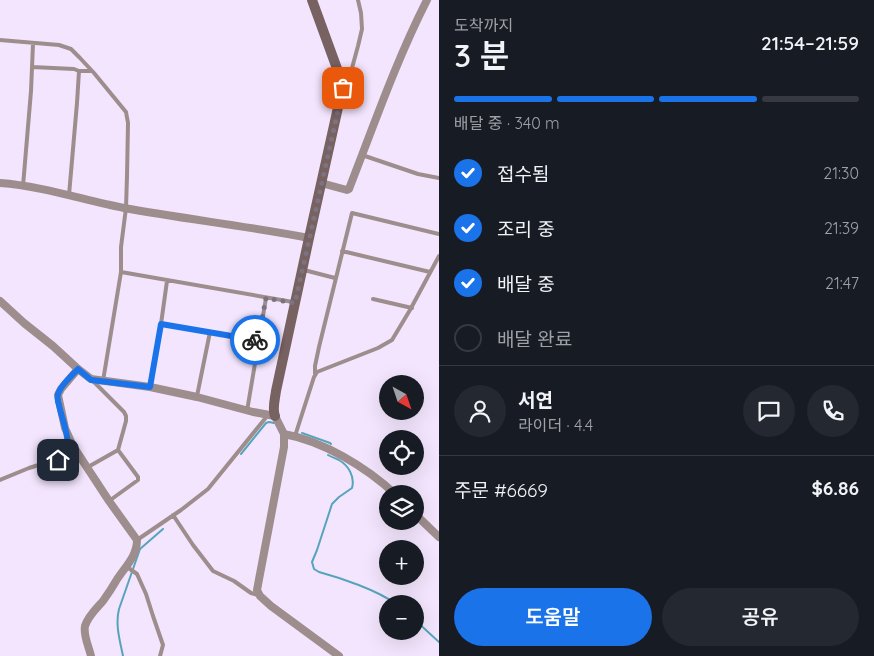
<!DOCTYPE html>
<html lang="ko">
<meta charset="utf-8">
<style>
:root{--surface:#171b24;--page:#242831;--text:#f1f3f6;--muted:#9ea1a6;--line:#363941;--accent:#1a73e8}
body{margin:0;font-family:Quicksand,"Noto Sans KR",sans-serif;background:var(--page);color:var(--text);height:100vh;display:flex;flex-direction:column;font-size:19px;white-space:nowrap}
*{box-sizing:border-box;margin:0}
p{font-size:16px;color:var(--muted)}
.icon{flex:none;width:28px;height:28px;fill:none;stroke:currentColor;stroke-width:2;stroke-linecap:round;stroke-linejoin:round}
.map{position:relative;flex:1;overflow:hidden}
.drawer{display:flex;flex-direction:column;background:var(--surface);width:435px}
.drawer>*{flex:none}
.needle{width:32px;rotate:140deg}
.fabs{position:absolute;left:379px;top:375px;display:grid;gap:10px}
.fabs a{display:grid;place-items:center;width:45px;height:45px;border-radius:50%;background:var(--surface);box-shadow:0 5px 20px #0002;font-size:25px}
.pin{position:absolute;display:grid;place-items:center;width:42px;height:42px;color:#fff;margin:-21px;border-radius:10px;box-shadow:0 2px 8px #0006}
.courier{position:absolute;display:grid;place-items:center;width:50px;height:50px;margin:-25px;border:4px solid #1a73e8;border-radius:50%;background:#fff;color:#222;box-shadow:0 1px 6px #0007}
.summary em{font-style:normal;font-weight:600}
.summary div{display:flex;flex-direction:column-reverse}
.summary{display:flex;align-items:center;justify-content:space-between;height:85px;padding:0 15px}
h1{font-size:32px;font-weight:600;line-height:38px}
.bar{display:grid;grid-template-columns:repeat(4,1fr);gap:8px 5px;align-content:center;height:60px;padding:0 15px}
.bar i{height:6px;border-radius:4px;background:var(--line)}
.bar .active{background:var(--accent)}
.bar p{grid-column:span 4}
.line{display:flex;align-items:center;gap:12px;padding:0 15px;border-top:1px solid var(--line)}
.line div{flex:1}
.round{display:grid;place-items:center;flex:none;width:52px;height:52px;border-radius:26px;background:var(--page)}
ol{padding:0 15px;list-style:none}
li{display:flex;align-items:center;gap:15px;height:55px}
li p{margin-inline-start:auto}
li .icon{padding:5px;border-radius:50%;background:var(--accent);color:#fff;stroke-width:4}
li:last-child{color:var(--muted)}
li i{width:28px;height:28px;border:2px solid var(--line);border-radius:50%}
.action{display:flex;gap:10px;margin-top:auto;padding:10px 15px}
.action a{flex:1;height:58px;border-radius:30px;background:var(--accent);color:#fff;font-size:20px;font-weight:600;line-height:58px;text-align:center}
.action a+a{background:var(--page);color:var(--text)}
main{display:flex;flex:1;min-height:0}
.map>svg:first-child{display:block}
.lines{fill:none;stroke-linecap:round;stroke-linejoin:round}
.stream{stroke:#56a4bc;stroke-width:2}
.lane{stroke:#9e8d8d;stroke-width:4}
.street{stroke:#9e8d8d;stroke-width:8}
.secondary{stroke:#786161;stroke-width:10}
.done{stroke:#7b7382;stroke-width:5;stroke-dasharray:0 9}
.route{stroke:#1a73e8;stroke-width:6}
</style>
<main>
<div class="map">
<svg width="439" height="656" viewBox="0 0 439 656">
<rect width="100%" height="100%" fill="#f3e5fd"/>
<g class="lines">
<path class="stream" d="M 302,433 L 330,443 L 331,444
M 241,454 L 266,423 L 269,422 L 274,423
M 328,455 C 331,457 335,458 339,460 C 349,466 355,477 352,488 L 339,497 L 332,504 L 317,550 L 312,562 L 314,569 L 319,572 C 341,578 377,590 396,604
M 415,620 L 439,642
M 123,656 C 120,641 115,625 119,609 L 140,549 L 163,529"/>
<path class="lane" d="M 0,40 L 59,45 L 71,49 L 80,58 L 94,73 L 126,112 L 128,123 L 127,176 L 126,208 L 121,247 L 121,272
M 32,67 L 74,69 L 79,71 L 91,71
M 344,84 L 349,79 L 358,46 L 362,29 L 361,13 L 358,0
M 362,155 L 418,174 L 439,178
M 23,186 L 31,91 L 33,44
M 69,195 L 77,103 L 79,71
M 342,251 L 430,272
M 304,270 L 335,278
M 373,299 L 412,308
M 161,324 L 258,340
M 315,374 L 315,366 L 319,347 L 352,213 L 439,234
M 103,381 L 121,272 L 293,302
M 150,387 L 161,324 L 167,281
M 197,396 L 210,332
M 247,411 L 266,298
M 295,436 L 314,377 L 317,372 L 322,370 L 378,348 L 392,340 L 410,310 L 439,256
M 62,458 L 80,458
M 88,467 L 118,450 L 126,421 L 126,416 L 124,412 L 93,381
M 0,480 L 29,468 L 61,458 L 66,452 L 68,440
M 109,501 L 138,480 L 138,477 L 118,450
M 173,515 L 193,545 L 213,571 L 234,581 L 251,593 L 258,595
M 137,540 L 181,510 L 208,489 L 268,415
M 127,567 L 137,574 L 146,594 L 153,616 L 163,645 L 160,656"/>
<path class="street" d="M 0,183 C 42,186 83,200 124,208 C 185,219 247,226 309,238
M 321,183 L 347,190 L 349,189 C 374,125 396,61 427,0
M 0,301 L 24,323 L 53,346 L 78,369 L 91,379 L 150,387 L 197,397 L 253,412 L 275,416 L 284,434 L 284,447 L 257,590 L 260,596 L 271,606 L 339,656
M 78,369 L 61,389 L 58,395 L 65,428 L 73,446 L 109,501 L 137,540 C 137,557 124,568 116,581 C 112,588 108,594 103,601 C 97,608 88,616 85,626 C 83,635 89,647 91,656
M 284,434 C 323,441 366,467 395,494
M 415,514 L 439,537"/>
<path class="secondary" d="M 275,416 C 272,409 275,399 276,391 L 309,238 L 343,85 L 312,0"/>
</g>
<g class="lines">
<path class="done" d="M 255,340 L 258,340 L 266,298 L 295,303 L 343,88"/>
<path class="route" d="M 58,460 C 77,449 62,422 59,405 C 58,402 57,398 58,394 C 60,386 72,375 78,369 L 91,380 L 150,387 L 161,324 L 255,340"/>
</g>
</svg>
<div class="fabs">
<a><svg class="needle" viewBox="-14 -14 28 28"><path d="M0-13l5 13h-10z" fill="#e53935"/><path d="M0 13l5-13h-10z" fill="#9ea1a6"/></svg></a>
<a><svg class="icon" aria-label="locate" viewBox="0 0 24 24"><circle cx="12" cy="12" r="6"/><path d="M12 2v4M12 18v4M2 12h4M18 12h4"/></svg></a>
<a><svg class="icon" aria-label="layers" viewBox="0 0 24 24"><path d="M12 4l9 5-9 5-9-5zM3 14l9 5 9-5"/></svg></a>
<a>+</a>
<a>−</a>
</div>
<div class="pin" style="left:343px;top:88px;background:#ea580c"><svg class="icon" aria-label="bag" viewBox="0 0 24 24"><path d="M5 8h14l-1 12H6zM9 8a3 3 0 0 1 6 0"/></svg></div>
<div class="pin" style="left:58px;top:460px;background:#1f2937"><svg class="icon" aria-label="home" viewBox="0 0 24 24"><path d="M3 11l9-7 9 7M6 9v11h12V9"/></svg></div>
<div class="courier" style="left:255px;top:340px"><svg class="icon" aria-label="bike" viewBox="0 0 24 24"><circle cx="6" cy="16" r="4"/><circle cx="18" cy="16" r="4"/><path d="M6 16l4-8h5l3 8M10 8l3 8H6M13 5h3"/></svg></div>
</div>
<section class="drawer">
<div class="summary"><div><h1>3 분</h1><p>도착까지</p></div><em>21:54–21:59</em></div>
<div class="bar"><i class="active"></i><i class="active"></i><i class="active"></i><i></i><p>배달 중 · 340 m</p></div>
<ol>
<li><svg class="icon" aria-label="check" viewBox="0 0 24 24"><path d="M5 12l5 5 9-10"/></svg>접수됨<p>21:30</p></li>
<li><svg class="icon" aria-label="check" viewBox="0 0 24 24"><path d="M5 12l5 5 9-10"/></svg>조리 중<p>21:39</p></li>
<li><svg class="icon" aria-label="check" viewBox="0 0 24 24"><path d="M5 12l5 5 9-10"/></svg>배달 중<p>21:47</p></li>
<li><i></i>배달 완료</li>
</ol>
<div class="line" style="height:90px"><a class="round"><svg class="icon" aria-label="person" viewBox="0 0 24 24"><circle cx="12" cy="8" r="4"/><path d="M4 21q1-7 8-7t8 7"/></svg></a><div><b>서연</b><p>라이더 · 4.4</p></div><a class="round"><svg class="icon" aria-label="chat" viewBox="0 0 24 24"><path d="M4 5h16v11H9l-5 4z"/></svg></a><a class="round"><svg class="icon" aria-label="phone" viewBox="0 0 24 24"><path d="M5 4h4l2 5-3 2q2 4 5 5l2-3 5 2v4C11 20 4 13 5 4z"/></svg></a></div>
<div class="line" style="height:65px"><div>주문 #6669</div><b>$6.86</b></div>
<div class="action"><a>도움말</a><a>공유</a></div>
</section>
</main>
